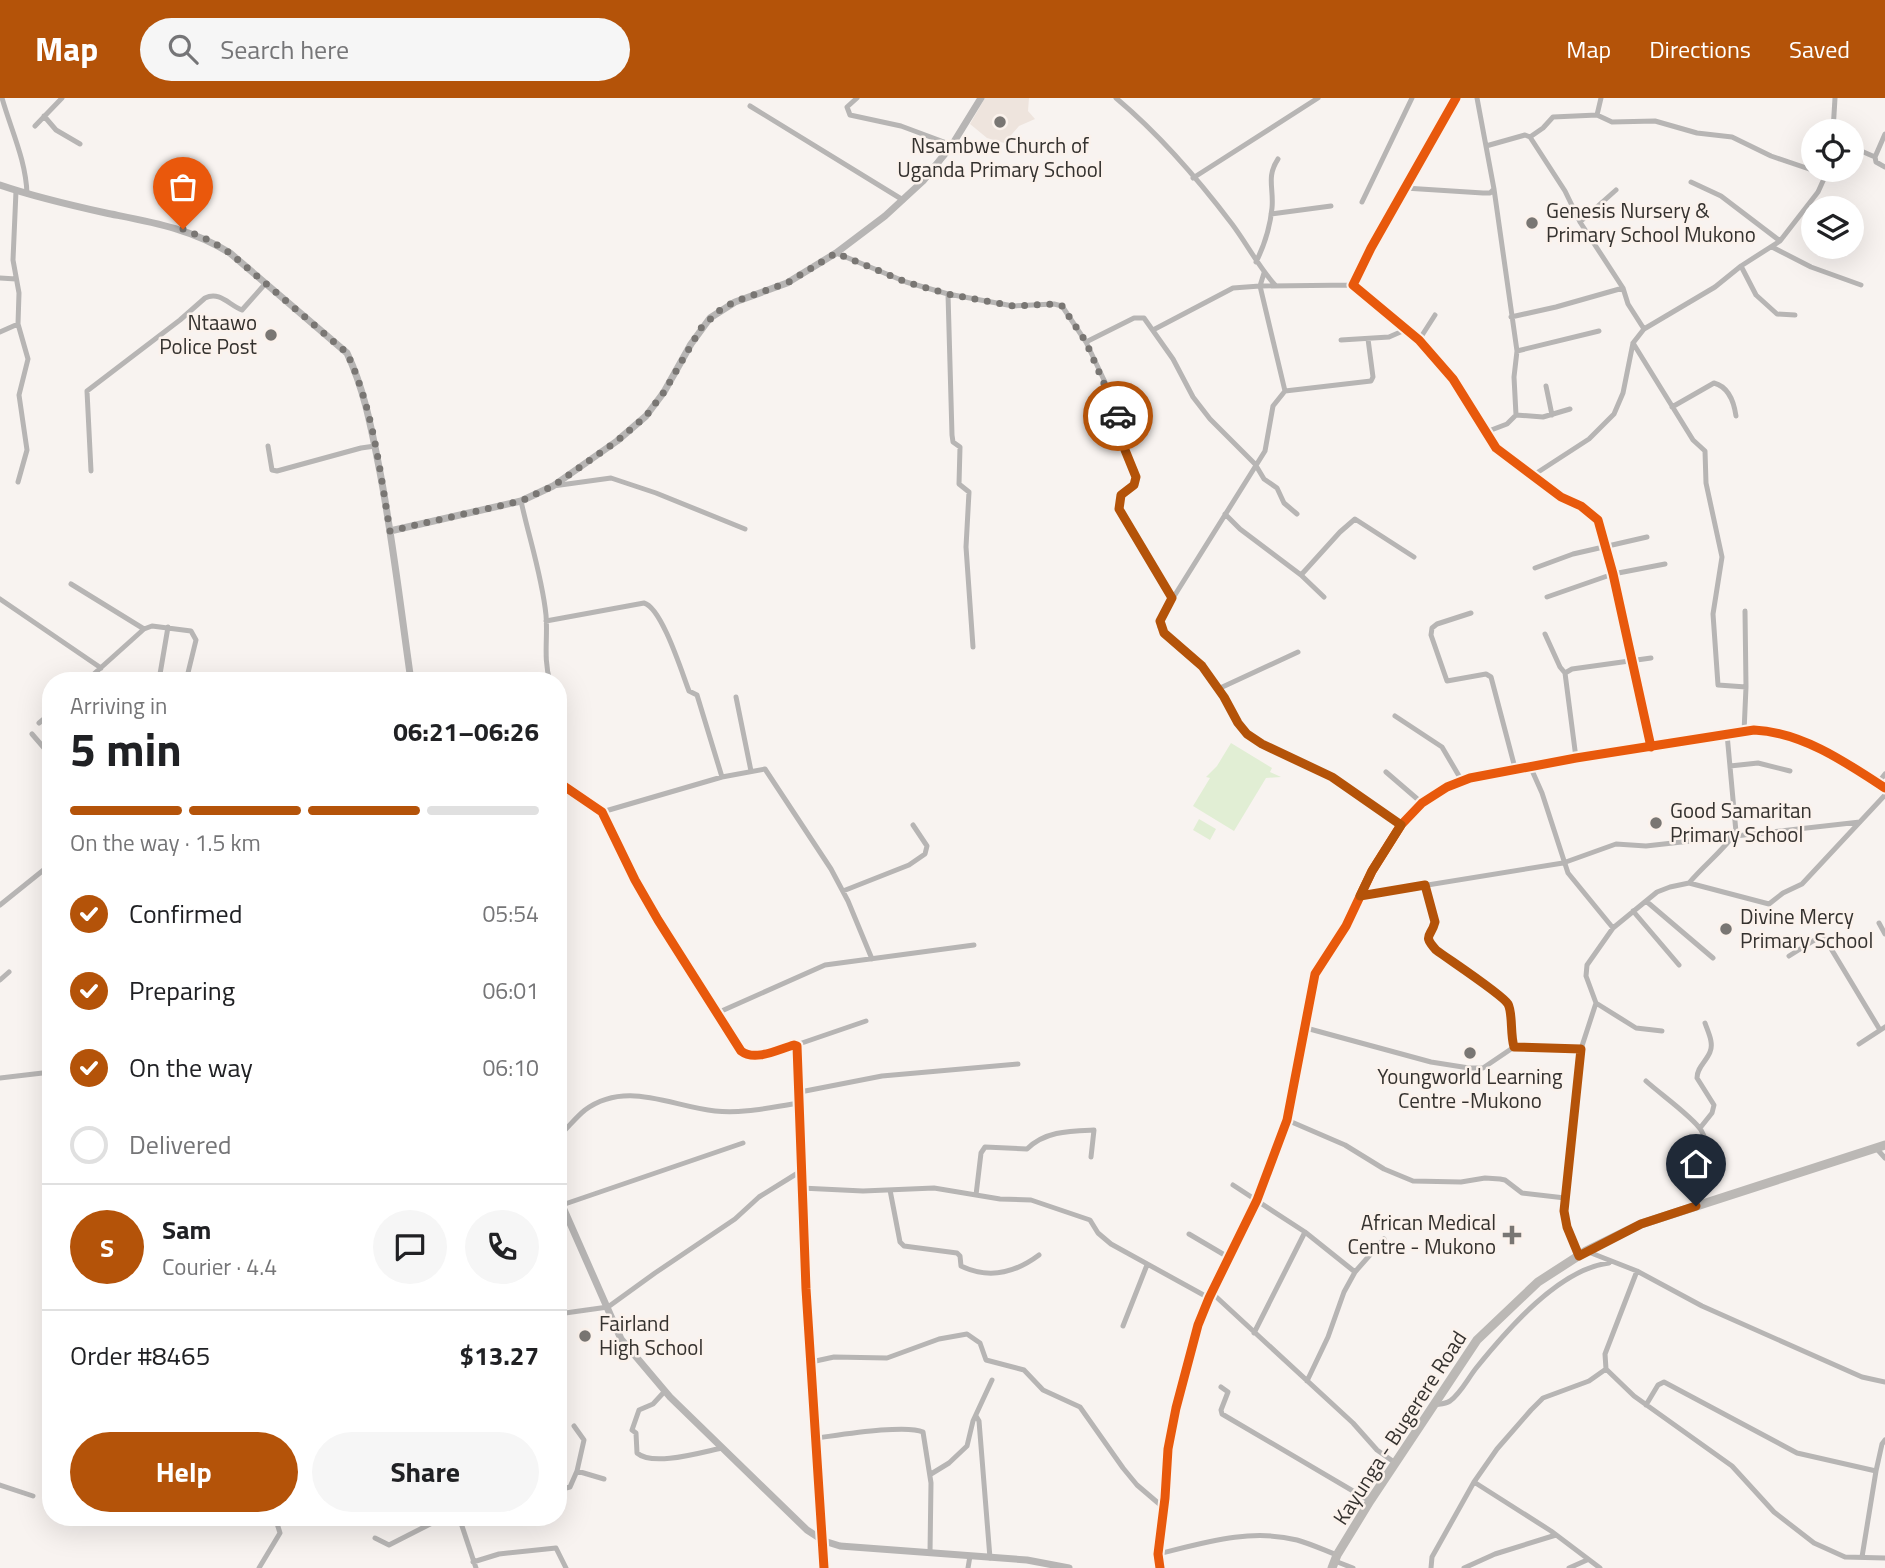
<!DOCTYPE html>
<meta charset="utf-8">
<style>
:root{--surface:#fff;--page:#f6f6f6;--text:#202124;--muted:#757577;--line:#e0e0e0;--accent:#b45309}
body{margin:0;font-family:"Titillium Web",sans-serif;background:var(--page);color:var(--text);height:100vh;display:flex;flex-direction:column;font-size:26px;white-space:nowrap}
*{box-sizing:border-box;margin:0}
p{font-size:23px;color:var(--muted)}
.icon{flex:none;width:38px;height:38px;fill:none;stroke:currentColor;stroke-width:2;stroke-linecap:round;stroke-linejoin:round}
.map{position:relative;flex:1;overflow:hidden}
.details{position:absolute;left:42px;top:574px;width:525px;height:854px;display:flex;flex-direction:column;background:var(--surface);border-radius:28px;box-shadow:0 7px 28px #0002}
.details>*{flex:none}
.fabs{position:absolute;left:1801px;top:21px;display:grid;gap:14px}
.fabs a{display:grid;place-items:center;width:63px;height:63px;border-radius:50%;background:var(--surface);box-shadow:0 7px 28px #0002;font-size:35px}
.pin{position:absolute;display:grid;place-items:center;width:60px;height:60px;color:#fff;margin:-72px -30px;border-radius:50% 50% 50% 0;rotate:-45deg;box-shadow:0 0 7px #0007}
.pin .icon{rotate:45deg}
.courier{position:absolute;display:grid;place-items:center;width:70px;height:70px;margin:-35px;border:5px solid #b45309;border-radius:50%;background:#fff;color:#222;box-shadow:0 2px 9px #0007}
.head em{font-style:normal;font-weight:700}
.head div{display:flex;flex-direction:column-reverse}
.head{display:flex;align-items:center;justify-content:space-between;height:119px;padding:0 28px}
h1{font-size:46px;font-weight:700;line-height:52px}
.bar{display:grid;grid-template-columns:repeat(4,1fr);gap:10px 7px;align-content:center;height:84px;padding:0 28px}
.bar i{height:9px;border-radius:5px;background:var(--line)}
.bar .on{background:var(--accent)}
.bar p{grid-column:span 4}
.line{display:flex;align-items:center;gap:18px;padding:0 28px;border-top:2px solid var(--line)}
.line div{flex:1}
.round{display:grid;place-items:center;flex:none;width:74px;height:74px;border-radius:37px;background:var(--page)}
ol{padding:0 28px;list-style:none}
li{display:flex;align-items:center;gap:21px;height:77px}
li p{margin-inline-start:auto}
li .icon{padding:7px;border-radius:50%;background:var(--accent);color:#fff;stroke-width:4}
li:last-child{color:var(--muted)}
li i{width:38px;height:38px;border:4px solid var(--line);border-radius:50%}
.cta{display:flex;gap:14px;margin-top:auto;padding:14px 28px}
.cta a{flex:1;height:80px;border-radius:42px;background:var(--accent);color:#fff;font-size:28px;font-weight:700;line-height:80px;text-align:center}
.cta a+a{background:var(--page);color:var(--text)}
header{display:flex;align-items:center;gap:42px;box-sizing:border-box;height:98px;padding:0 35px;background:var(--accent);color:#fff}
header strong{font-size:33px}
nav{display:flex;gap:38px;margin-inline-start:auto;font-size:24px}
.search{width:490px;height:63px;background:var(--page);display:flex;align-items:center;gap:18px;box-sizing:border-box;padding:0 24px;border-radius:38px;color:var(--muted);font-size:26px}
.map>svg:first-child{display:block}
.built{fill:#eee4dd}
.green{fill:#e1eed4}
.lines{fill:none;stroke-linecap:round;stroke-linejoin:round}
.minor{stroke:#b7b5b4;stroke-width:5}
.tertiary{stroke:#b7b5b4;stroke-width:7}
.primary{stroke:#bbb8b5;stroke-width:9}
.cycleway-casing{stroke:#fbf2ec;stroke-width:13}
.cycleway{stroke:#e8590c;stroke-width:9}
.done{stroke:#797673;stroke-width:7;stroke-dasharray:0 12.6}
.route{stroke:#b45309;stroke-width:9}
.poi-dot{fill:#797673;stroke:#fbf2ec;stroke-width:2.5}
.labels{text-anchor:middle;stroke-width:5;stroke-linejoin:round;paint-order:stroke}
.poi-label{font-size:21px;fill:#35322f;stroke:#fbf2ec;text-anchor:start}
.street-label{font-size:21px;fill:#35322f;stroke:#fbf2ec}
</style>
<header>
<strong>Map</strong>
<div class="search"><svg class="icon" aria-label="search" viewBox="0 0 24 24"><circle cx="10" cy="10" r="6"/><path d="M15 15l6 6"/></svg>Search here</div>
<nav><a>Map</a><a>Directions</a><a>Saved</a></nav>
</header>
<div class="map">
<svg width="1885" height="1470" viewBox="0 0 1885 1470">
<rect width="100%" height="100%" fill="#f8f3f0"/>
<path class="built" d="M 985,0 L 1029,0 L 1028,13 L 1035,21 L 1019,28 L 1004,45 L 987,40 L 970,26 Z"/>
<path class="green" d="M 1231,645 L 1272,670 L 1270,674 L 1281,679 L 1266,680 L 1234,733 L 1193,708 L 1210,680 L 1206,679 L 1217,668 Z
M 1199,721 L 1216,731 L 1210,742 L 1193,732 Z"/>
<g class="lines">
<path class="minor" d="M 2,0 C 11,32 26,62 27,96
M 857,0 L 847,9 L 850,17 L 901,28 L 952,47
M 1116,0 C 1159,36 1198,81 1232,126 C 1247,146 1258,168 1275,187
M 1456,0 L 1371,150 L 1353,187 L 1419,242 L 1453,281 L 1496,350 L 1561,399 L 1581,408 L 1598,422 L 1613,476 L 1651,649
M 750,8 L 903,102
M 1597,17 L 1612,24 L 1655,23 L 1697,35 L 1732,39 L 1771,58 L 1827,77
M 44,18 L 56,32 L 80,46
M 35,28 L 62,0
M 1833,33 L 1835,0
M 1530,39 L 1543,30 L 1553,19 L 1597,17 L 1601,0
M 1486,48 L 1525,37 L 1530,39 L 1565,93 L 1580,124 L 1623,190 L 1628,206 L 1644,231
M 1852,49 L 1875,59 L 1876,64 L 1885,69
M 1875,59 L 1885,36
M 1193,80 L 1318,0
M 1691,84 L 1721,98 L 1780,143
M 1405,90 L 1483,95 L 1490,95 L 1494,91 L 1477,0
M 16,93 L 13,162 L 19,195 L 18,226 L 28,261 L 19,297 L 27,352 L 18,384
M 1362,104 L 1412,0
M 1271,116 L 1331,108
M 1580,124 L 1616,92
M 1772,149 L 1811,169 L 1861,187
M 836,155 L 906,184 L 948,196 L 1013,208 L 1054,206 L 1062,208 L 1086,244 L 1104,282 L 1117,315 L 1125,352 L 1135,372 L 1134,387 L 1121,397 L 1119,411 L 1173,500
M 1256,164 C 1265,146 1270,130 1272,110 C 1274,90 1266,79 1278,61
M 1741,168 L 1756,197 L 1777,216 L 1795,217
M 0,180 L 16,181
M 1353,187 L 1260,188 L 1285,293 L 1273,308 L 1265,353 L 1173,500 L 1160,523 L 1160,529 L 1201,568 L 1224,599 L 1238,625 L 1247,636 L 1261,646 L 1332,679 L 1401,727
M 948,196 L 952,337 L 953,344 L 960,349 L 959,386 L 969,394 L 966,449 L 973,549
M 1511,219 L 1556,209 L 1623,190
M 1153,232 L 1233,190 L 1260,188 L 1264,175
M 0,234 L 18,226
M 1341,242 L 1389,239 L 1405,232
M 1419,242 L 1435,217
M 1086,244 L 1134,220 L 1144,220 L 1173,261 L 1193,299 L 1210,321 L 1255,366 L 1264,381 L 1277,390 L 1284,405 L 1297,416
M 1633,245 L 1693,342 L 1705,353 L 1706,385 L 1722,459 L 1713,516 L 1718,587 L 1746,589
M 1517,253 L 1599,233
M 1546,288 L 1552,317
M 1285,293 L 1371,283 L 1373,279 L 1368,241
M 1672,309 L 1714,285 C 1729,289 1734,304 1736,318
M 1516,317 L 1543,319 L 1570,311
M 1486,334 L 1507,326 L 1516,317 L 1514,279 L 1517,253 L 1494,91
M 268,348 L 272,372 L 277,373 L 361,350 L 375,348
M 91,373 L 87,293 L 180,222 L 205,200 C 220,193 229,207 242,212 L 265,186
M 1532,378 L 1589,341 L 1614,316 L 1623,295 L 1633,245 L 1644,231 L 1715,189 L 1741,168 L 1780,143 L 1818,94 L 1828,72
M 553,388 L 611,380 L 656,395 L 745,431
M 521,403 C 529,440 542,478 546,517 C 548,539 543,561 550,583
M 1225,416 L 1240,431 L 1301,477
M 1535,470 L 1573,456 L 1647,439
M 71,486 L 144,531
M 1324,499 L 1301,477 L 1340,434 L 1355,421 L 1414,459
M 1547,499 L 1613,476 L 1665,466
M 0,501 L 101,570
M 1471,515 L 1437,526 L 1432,530 L 1431,537 L 1447,583 L 1486,576 L 1491,579 L 1515,670
M 546,523 L 644,505 C 662,510 682,575 689,593 L 697,597 L 722,679
M 1545,536 L 1560,569 L 1565,575
M 159,582 L 168,529
M 86,583 L 144,531 L 152,528 L 191,533 L 196,542 L 186,583
M 1218,591 L 1298,554
M 736,599 L 751,673
M 1395,618 L 1442,649 L 1462,683
M 39,625 L 51,615
M 558,629 L 558,659
M 1744,634 L 1746,589 L 1745,513
M 32,636 L 51,658
M 1576,660 L 1565,575 L 1572,571 L 1651,560
M 1530,668 L 1542,695 L 1568,775 L 1613,830
M 1730,668 L 1758,665 L 1790,673
M 1386,674 L 1422,705
M 558,684 L 602,714 L 635,782 L 658,822 L 741,953 C 755,964 779,951 794,947 L 797,948 L 806,1191 L 824,1470
M 1878,685 L 1885,676
M 602,714 L 722,679 L 765,671 L 831,771 L 848,803 L 872,861
M 1689,785 C 1705,766 1723,753 1736,734 L 1727,636
M 1425,787 L 1435,824 C 1431,840 1422,836 1436,852 C 1448,861 1503,897 1508,906 C 1513,915 1510,936 1514,949
M 843,793 L 909,767 L 925,756 L 927,748 L 913,727
M 1360,798 L 1563,765 L 1616,746 L 1646,748 L 1860,724
M 1646,803 L 1713,860
M 558,804 L 563,803
M 0,807 L 51,766
M 1633,813 L 1679,867
M 1879,825 L 1885,836
M 1789,858 L 1821,838 L 1824,839 L 1880,932
M 0,882 L 9,874
M 1596,905 L 1636,930 L 1662,933
M 717,915 L 825,867 L 974,847
M 1306,930 L 1431,964 L 1469,970 L 1483,970 L 1514,949 L 1581,951
M 1859,946 L 1885,929
M 796,947 L 866,923
M 0,980 L 51,974
M 1646,983 C 1659,995 1693,1019 1701,1032 C 1715,1055 1705,1085 1696,1108
M 800,994 L 882,978 L 1018,966
M 1287,1022 L 1345,1047 L 1384,1071 L 1413,1083 L 1461,1084 L 1485,1080 L 1500,1081 L 1505,1082 L 1522,1095 L 1565,1100
M 1700,1030 L 1712,1015 L 1714,1007 L 1697,980 C 1697,969 1706,964 1710,954 C 1714,945 1708,934 1705,925
M 558,1039 C 567,1031 575,1020 585,1012 C 626,982 670,1008 715,1013 C 744,1016 771,1009 800,1005
M 1876,1050 L 1885,1060
M 1233,1087 L 1305,1134 L 1355,1174 L 1344,1194 L 1328,1239 L 1307,1283
M 801,1090 L 863,1093 L 934,1090 L 1000,1101 L 1031,1102 L 1090,1122 L 1098,1135 L 1111,1146 L 1209,1200
M 890,1092 L 900,1144 L 904,1148 L 957,1155 L 960,1158 L 961,1168 C 988,1181 1015,1175 1039,1157
M 976,1097 L 981,1055 L 985,1049 L 1027,1051 C 1045,1033 1070,1033 1094,1032 L 1091,1059
M 562,1107 L 743,1045
M 1189,1136 L 1228,1159
M 1586,1153 L 1637,1173 L 1702,1208 L 1862,1279 L 1885,1284
M 1579,1158 L 1567,1129 L 1565,1113 L 1581,951 L 1596,905 L 1586,878 L 1587,867 L 1613,830 L 1657,794 L 1670,789 L 1689,785 L 1769,806 L 1783,795 L 1802,786 L 1885,697
M 1637,1173 L 1605,1256 L 1606,1271 L 1634,1298 L 1732,1368 L 1774,1414 L 1814,1445 L 1845,1459 L 1885,1460
M 1355,1174 L 1384,1141
M 1212,1195 L 1353,1325 L 1377,1352 L 1394,1364
M 558,1216 L 608,1209 L 655,1175 L 735,1121 L 759,1099 L 801,1073
M 1123,1228 L 1147,1167
M 1254,1235 L 1305,1134
M 811,1264 L 834,1259 L 887,1260 L 939,1241 L 967,1236 L 980,1245 L 986,1262 L 1024,1272 L 1043,1292 L 1080,1309 L 1123,1370 L 1137,1387 L 1164,1410
M 1221,1289 L 1228,1294 L 1221,1312 L 1222,1316 L 1370,1403
M 665,1293 L 653,1306 L 639,1312 L 632,1332 L 636,1335 L 637,1355 C 653,1369 702,1354 722,1350
M 1435,1307 C 1440,1306 1445,1306 1450,1303 C 1461,1295 1468,1280 1477,1269 C 1507,1232 1559,1171 1609,1165
M 1646,1307 L 1658,1287 L 1664,1284 L 1797,1355 L 1876,1373 L 1862,1459
M 976,1318 L 979,1323 L 990,1460
M 574,1328 L 584,1342 L 577,1373
M 817,1340 C 840,1337 906,1326 923,1334 L 931,1385 L 930,1455
M 1876,1373 L 1882,1346 L 1885,1342
M 931,1376 L 949,1365 L 967,1348 L 973,1323 L 992,1282
M 1474,1384 L 1551,1433 L 1600,1470
M 0,1387 L 33,1398
M 558,1392 L 570,1389 L 577,1373 L 604,1381
M 459,1419 L 476,1470
M 375,1440 L 389,1447 L 444,1419
M 1158,1456 C 1203,1445 1250,1430 1297,1442 C 1311,1446 1324,1452 1337,1457
M 1335,1463 L 1353,1470
M 473,1464 L 499,1456 L 556,1450 L 566,1470
M 259,1470 L 280,1435 L 275,1419
M 968,1470 L 970,1458
M 1160,1470 L 1158,1456 L 1165,1400 L 1168,1351 L 1176,1310 L 1198,1227 L 1209,1200 L 1257,1102 L 1287,1022 L 1315,876 L 1346,828 L 1372,773 L 1401,727 L 1422,705 L 1447,689 L 1470,680 L 1576,660 L 1754,632 C 1802,634 1847,665 1885,690
M 1431,1470 L 1432,1459 L 1474,1384 L 1497,1351 L 1531,1312 L 1543,1300 L 1589,1283 L 1606,1271
M 1464,1470 L 1495,1456 L 1556,1437
M 1569,1470 L 1587,1462"/>
<path class="tertiary" d="M 0,87 C 35,99 70,107 106,115 C 151,124 190,130 230,155 L 347,255 C 365,293 372,334 380,374 C 393,443 401,513 411,583
M 390,433 L 521,403 L 553,388 L 617,343 L 646,318 L 664,294 L 691,246 L 710,220 L 735,204 L 787,185 L 836,155 L 885,118 L 923,83 L 952,47 L 981,0
M 558,1098 L 621,1241 L 670,1299 L 807,1432 L 824,1443 L 840,1448 L 1027,1462 L 1069,1470"/>
<path class="primary" d="M 1332,1470 L 1337,1457 L 1370,1403 L 1477,1242 L 1538,1184 L 1586,1153 L 1641,1126 L 1885,1047"/>
<g class="cycleway-casing">
<path id="cycleway" d="M 1456,0 L 1371,150 L 1353,187 L 1419,242 L 1453,281 L 1496,350 L 1561,399 L 1581,408 L 1598,422 L 1613,476 L 1651,649
M 558,684 L 602,714 L 635,782 L 658,822 L 741,953 C 755,964 779,951 794,947 L 797,948 L 806,1191 L 824,1470
M 1160,1470 L 1158,1456 L 1165,1400 L 1168,1351 L 1176,1310 L 1198,1227 L 1209,1200 L 1257,1102 L 1287,1022 L 1315,876 L 1346,828 L 1372,773 L 1401,727 L 1422,705 L 1447,689 L 1470,680 L 1576,660 L 1754,632 C 1802,634 1847,665 1885,690"/>
</g>
<use href="#cycleway" class="cycleway"/>
</g>
<g class="lines">
<path class="done" d="M 183,131 L 211,143 L 230,155 L 347,255 C 373,310 380,374 390,433 L 521,403 L 553,388 L 617,343 L 646,318 L 664,294 L 701,230 L 720,212 L 734,204 L 787,185 L 836,155 L 906,184 L 948,196 L 1013,208 L 1054,206 L 1062,208 L 1086,244 L 1118,318"/>
<path class="route" d="M 1118,318 L 1125,352 L 1136,379 L 1134,387 L 1121,397 L 1119,411 L 1172,500 L 1160,523 L 1164,535 L 1202,568 L 1224,599 L 1238,625 L 1247,636 L 1262,646 L 1332,679 L 1401,727 L 1372,773 L 1360,798 L 1425,787 L 1435,824 C 1431,840 1422,836 1436,852 C 1448,861 1503,897 1508,906 C 1513,915 1510,936 1514,949 L 1581,951 L 1564,1113 L 1567,1129 L 1579,1158 L 1641,1126 L 1696,1108"/>
</g>
<g class="poi-dot">
<circle cx="1000" cy="24" r="7"/>
<circle cx="1532" cy="125" r="7"/>
<circle cx="271" cy="237" r="7"/>
<circle cx="1656" cy="725" r="7"/>
<circle cx="1726" cy="831" r="7"/>
<circle cx="1470" cy="955" r="7"/>
<path d="M1508.5 1126.5h7v7h7v7h-7v7h-7v-7h-7v-7h7z"/>
<circle cx="585" cy="1238" r="7"/>
</g>
<g class="labels">
<g class="poi-label">
<text x="1000" y="55" text-anchor="middle">Nsambwe Church of<tspan x="1000" dy="24">Uganda Primary School</tspan></text>
<text x="1546" y="120">Genesis Nursery &amp;<tspan x="1546" dy="24">Primary School Mukono</tspan></text>
<text x="257" y="232" text-anchor="end">Ntaawo<tspan x="257" dy="24">Police Post</tspan></text>
<text x="1670" y="720">Good Samaritan<tspan x="1670" dy="24">Primary School</tspan></text>
<text x="1740" y="826">Divine Mercy<tspan x="1740" dy="24">Primary School</tspan></text>
<text x="1470" y="986" text-anchor="middle">Youngworld Learning<tspan x="1470" dy="24">Centre -Mukono</tspan></text>
<text x="1496" y="1132" text-anchor="end">African Medical<tspan x="1496" dy="24">Centre - Mukono</tspan></text>
<text x="599" y="1233">Fairland<tspan x="599" dy="24">High School</tspan></text>
</g>
<g class="street-label">
<text transform="translate(1400 1330) rotate(-57)" y="7">Kayunga - Bugerere Road</text>
</g>
</g>
</svg>
<div class="fabs">
<a><svg class="icon" aria-label="locate" viewBox="0 0 24 24"><circle cx="12" cy="12" r="6"/><path d="M12 2v4M12 18v4M2 12h4M18 12h4"/></svg></a>
<a><svg class="icon" aria-label="layers" viewBox="0 0 24 24"><path d="M12 4l9 5-9 5-9-5zM3 14l9 5 9-5"/></svg></a>
</div>
<div class="pin" style="left:183px;top:131px;background:#ea580c"><svg class="icon" aria-label="bag" viewBox="0 0 24 24"><path d="M5 8h14l-1 12H6zM9 8a3 3 0 0 1 6 0"/></svg></div>
<div class="pin" style="left:1696px;top:1108px;background:#1f2937"><svg class="icon" aria-label="home" viewBox="0 0 24 24"><path d="M3 11l9-7 9 7M6 9v11h12V9"/></svg></div>
<div class="courier" style="left:1118px;top:318px"><svg class="icon" aria-label="car" viewBox="0 0 24 24"><path d="M5 17H2v-5l4-1 3-4h7l3 4 3 1v5h-3M9 17h6M6 11h13"/><circle cx="7" cy="17" r="2"/><circle cx="17" cy="17" r="2"/></svg></div>
<section class="details">
<div class="head"><div><h1>5 min</h1><p>Arriving in</p></div><em>06:21–06:26</em></div>
<div class="bar"><i class="on"></i><i class="on"></i><i class="on"></i><i></i><p>On the way · 1.5 km</p></div>
<ol>
<li><svg class="icon" aria-label="check" viewBox="0 0 24 24"><path d="M5 12l5 5 9-10"/></svg>Confirmed<p>05:54</p></li>
<li><svg class="icon" aria-label="check" viewBox="0 0 24 24"><path d="M5 12l5 5 9-10"/></svg>Preparing<p>06:01</p></li>
<li><svg class="icon" aria-label="check" viewBox="0 0 24 24"><path d="M5 12l5 5 9-10"/></svg>On the way<p>06:10</p></li>
<li><i></i>Delivered</li>
</ol>
<div class="line" style="height:126px"><b class="round" style="background:var(--accent);color:#fff">S</b><div><b>Sam</b><p>Courier · 4.4</p></div><a class="round"><svg class="icon" aria-label="chat" viewBox="0 0 24 24"><path d="M4 5h16v11H9l-5 4z"/></svg></a><a class="round"><svg class="icon" aria-label="phone" viewBox="0 0 24 24"><path d="M5 4h4l2 5-3 2q2 4 5 5l2-3 5 2v4C11 20 4 13 5 4z"/></svg></a></div>
<div class="line" style="height:91px"><div>Order #8465</div><b>$13.27</b></div>
<div class="cta"><a>Help</a><a>Share</a></div>
</section>
</div>
